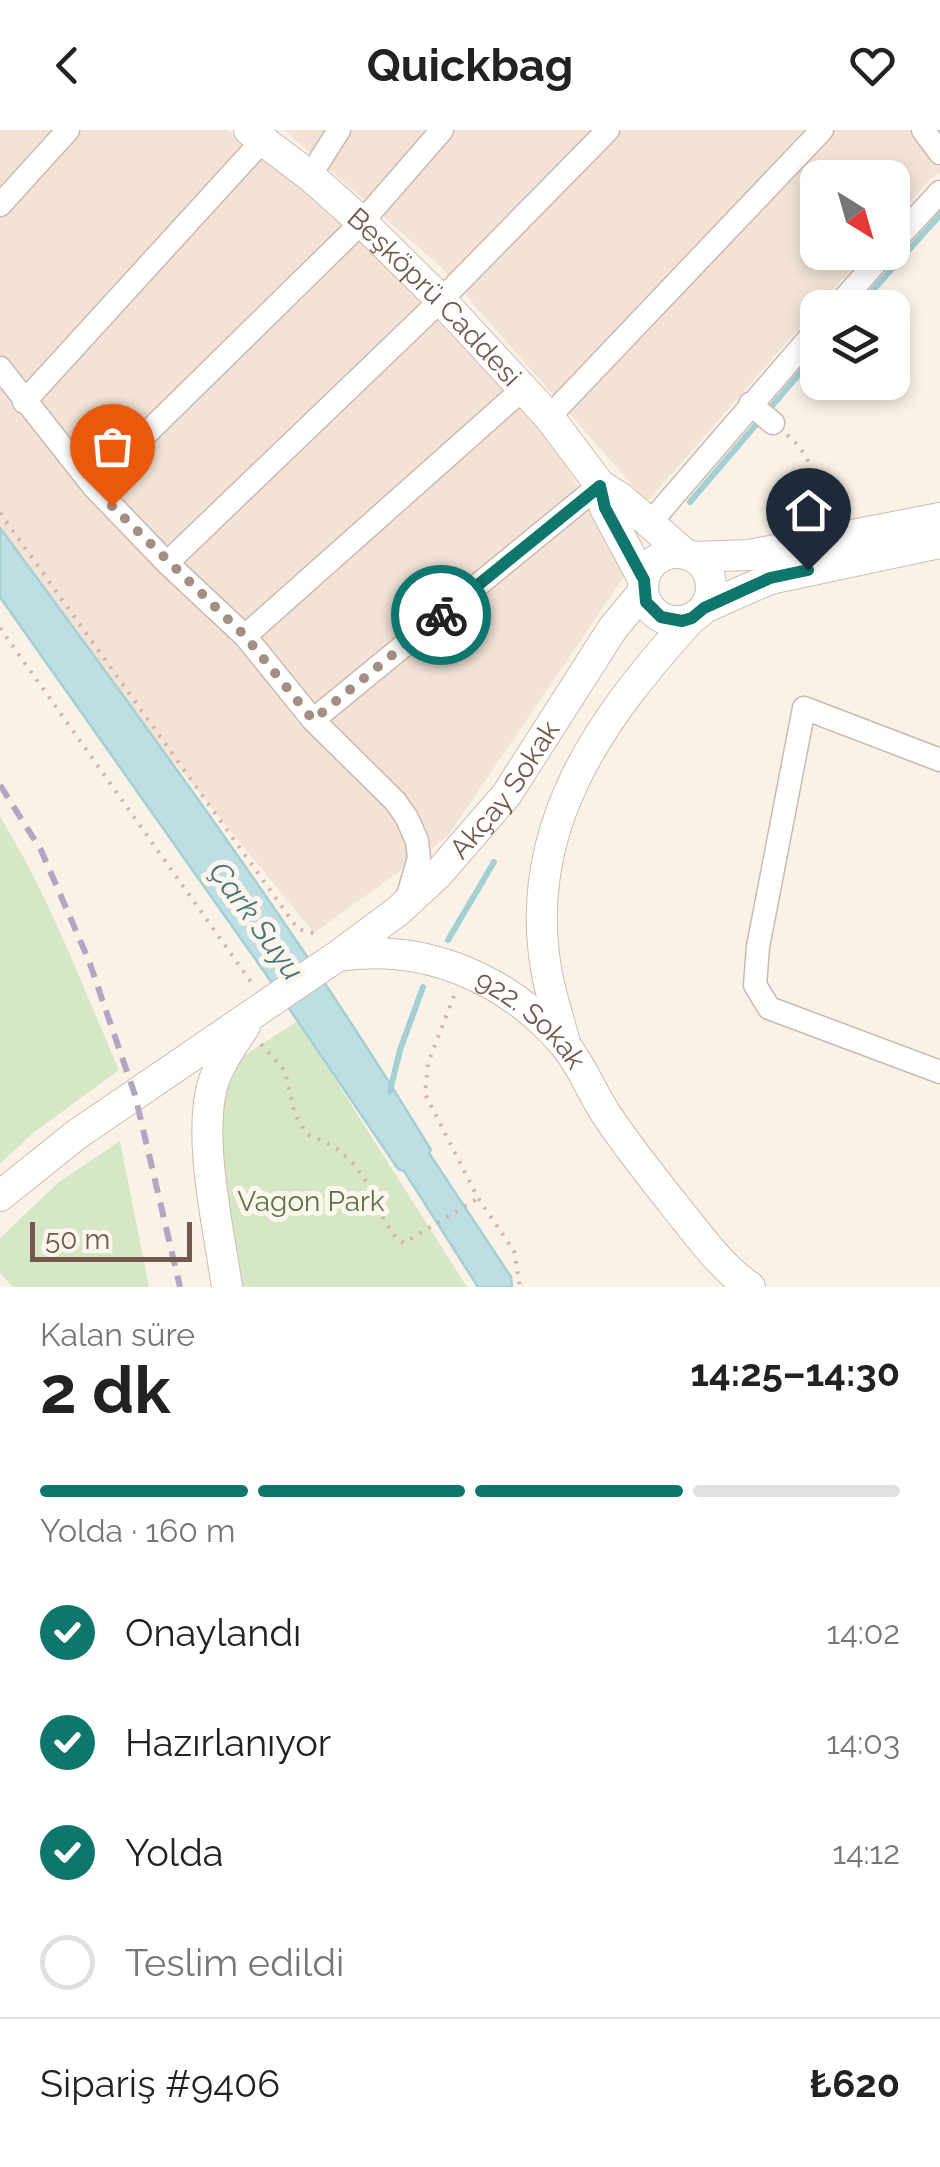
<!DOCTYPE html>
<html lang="tr">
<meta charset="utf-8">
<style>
:root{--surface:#fff;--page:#f6f6f6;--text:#222;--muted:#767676;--line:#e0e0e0;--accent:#0f766e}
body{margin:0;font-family:Raleway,sans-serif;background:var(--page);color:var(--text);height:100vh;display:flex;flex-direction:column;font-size:38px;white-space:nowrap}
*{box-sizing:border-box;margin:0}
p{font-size:32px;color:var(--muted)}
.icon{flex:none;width:55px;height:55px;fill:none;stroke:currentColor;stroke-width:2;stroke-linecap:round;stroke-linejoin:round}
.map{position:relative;height:1157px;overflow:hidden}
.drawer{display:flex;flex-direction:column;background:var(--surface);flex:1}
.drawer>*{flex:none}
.needle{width:65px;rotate:143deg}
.buttons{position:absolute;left:800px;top:30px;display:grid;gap:20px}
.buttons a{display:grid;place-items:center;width:110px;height:110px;border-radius:20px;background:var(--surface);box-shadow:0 5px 15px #0003;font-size:50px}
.scale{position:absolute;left:30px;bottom:25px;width:162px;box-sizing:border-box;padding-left:10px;border:5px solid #72584d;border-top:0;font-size:28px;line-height:35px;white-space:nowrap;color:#72584d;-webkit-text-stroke:8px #fef6ed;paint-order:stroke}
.pin{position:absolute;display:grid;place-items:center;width:85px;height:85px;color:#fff;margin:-102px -42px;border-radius:50% 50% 50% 0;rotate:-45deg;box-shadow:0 0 10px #0007}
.pin .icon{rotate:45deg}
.courier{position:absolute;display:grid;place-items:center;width:100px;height:100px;margin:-50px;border:8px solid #0f766e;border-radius:50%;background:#fff;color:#222;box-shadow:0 2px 12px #0007}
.summary em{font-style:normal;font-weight:700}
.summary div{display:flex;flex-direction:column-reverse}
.summary{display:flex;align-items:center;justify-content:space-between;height:170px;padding:0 40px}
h1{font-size:65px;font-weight:700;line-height:75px}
.bar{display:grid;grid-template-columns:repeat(4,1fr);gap:15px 10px;align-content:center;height:120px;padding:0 40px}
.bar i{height:12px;border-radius:8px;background:var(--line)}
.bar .selected{background:var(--accent)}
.bar p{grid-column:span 4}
.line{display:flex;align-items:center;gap:25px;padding:0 40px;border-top:2px solid var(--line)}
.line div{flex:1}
ol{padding:0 40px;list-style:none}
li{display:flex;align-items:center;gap:30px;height:110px}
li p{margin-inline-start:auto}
li .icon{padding:10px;border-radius:50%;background:var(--accent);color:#fff;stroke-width:4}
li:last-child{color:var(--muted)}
li i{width:55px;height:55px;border:5px solid var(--line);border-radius:50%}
header{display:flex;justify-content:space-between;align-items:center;height:130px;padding:0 40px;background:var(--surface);font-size:45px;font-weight:700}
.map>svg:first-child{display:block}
.residential{fill:#f2e3d6}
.green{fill:#d6e7c6}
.water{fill:#bddfe3;stroke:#a4cfd3;stroke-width:2.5}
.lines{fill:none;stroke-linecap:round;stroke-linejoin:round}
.stream{stroke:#a4cfd3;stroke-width:6}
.street-casing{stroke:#ccb9ae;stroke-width:25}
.secondary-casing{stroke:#d0bbae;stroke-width:32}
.path{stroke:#d3b3a4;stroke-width:4;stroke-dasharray:2.5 8;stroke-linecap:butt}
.street{stroke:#fff;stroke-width:22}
.secondary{stroke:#fff;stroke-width:30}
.rail{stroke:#b4a6c3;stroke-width:6;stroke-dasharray:15 10;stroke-linecap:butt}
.done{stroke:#a28e83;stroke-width:10;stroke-dasharray:0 18}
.route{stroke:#0f766e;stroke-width:12}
.labels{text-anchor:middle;stroke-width:10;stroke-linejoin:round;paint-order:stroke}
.street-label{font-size:28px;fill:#72584d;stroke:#fef6ed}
.park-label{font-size:28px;fill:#577746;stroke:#fef6ed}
.water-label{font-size:30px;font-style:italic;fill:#46777d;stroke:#fef6ed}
</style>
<header><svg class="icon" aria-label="back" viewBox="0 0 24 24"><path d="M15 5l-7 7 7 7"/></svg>Quickbag<svg class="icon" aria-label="heart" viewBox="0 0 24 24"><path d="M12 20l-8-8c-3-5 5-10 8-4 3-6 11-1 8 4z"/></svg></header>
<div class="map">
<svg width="940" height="1157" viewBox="0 0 940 1157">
<rect width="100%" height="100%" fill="#fbf2e7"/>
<path class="residential" d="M 0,0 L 228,0 L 273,31 L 424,164 L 536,284 L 627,442 L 447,707 L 314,803 L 0,419 Z
M 284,0 L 940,0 L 940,42 L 930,49 L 893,92 L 892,48 L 818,48 L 818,122 L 865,123 L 647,372 L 441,137 Z"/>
<path class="green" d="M 0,687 C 49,765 82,855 119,940 L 33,1003 L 0,1034 Z
M 298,891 L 467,1157 L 229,1157 L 218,942 Z
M 120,1011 L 149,1157 L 13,1157 L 0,1143 L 0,1108 L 59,1052 Z"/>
<path class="water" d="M 0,398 C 150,601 300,804 431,1020 L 429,1023 L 511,1147 L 512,1157 L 478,1157 L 404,1041 L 398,1039 L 263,840 L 0,467 Z"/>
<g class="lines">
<path class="stream" d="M 857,178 L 940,85
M 690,372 L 818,222
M 448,810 L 494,732
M 390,961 L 400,920 L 423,857"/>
<g class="street-casing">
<path id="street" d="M 923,0 L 940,23
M 310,46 L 339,0
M 0,75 L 68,0
M 892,114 L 940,62
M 836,178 L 885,122
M 0,238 L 93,356 L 167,433 L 245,506 L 313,590 L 395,671 L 407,688 L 417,711 L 419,728 L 406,772
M 24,272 L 263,10
M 750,274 L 773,293
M 549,287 L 822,0
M 93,356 L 362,92 L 442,0
M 649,394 L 818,198
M 167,433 L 441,170 L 608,0
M 245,506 L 523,259
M 313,590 L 600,355
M 940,630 L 804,578 L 758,817 L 755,855 L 769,878 L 940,942"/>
</g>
<g class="secondary-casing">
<g id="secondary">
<path id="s1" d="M 249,0 L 310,46 L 362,92 L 441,170 L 549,287 L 600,355 L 622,369 L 685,424"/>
<path d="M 600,355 L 605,378 L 644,451"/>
<circle cx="677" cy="457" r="34"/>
<path d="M 694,427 L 749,425 L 940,388"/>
<path d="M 704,478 L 770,449 L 940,413"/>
<path id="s2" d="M 338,826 C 425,813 507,848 564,914 C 582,935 592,964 608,987 C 632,1023 660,1057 687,1091 C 707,1116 724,1139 750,1157"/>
<path d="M 565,913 C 559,889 550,864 546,838 C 522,696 602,586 692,488"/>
<path id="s3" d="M 0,1066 L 76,1005 L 336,827 L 398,781 L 438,744 L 507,664 L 613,498 L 643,462"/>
<path d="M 227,1157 C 219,1100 196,1003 214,950 C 221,930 234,913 245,896"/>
</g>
</g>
<path class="path" d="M 787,305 C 814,327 816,353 821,386
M 0,383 L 298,799 L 320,805
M 0,498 L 251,852
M 454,866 L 428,933 L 425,964 L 478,1068 L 514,1121 L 520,1157
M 261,914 L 285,941 L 295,985 L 307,1004 L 335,1017 L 354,1034 L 370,1057 L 383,1088 L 396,1108 L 404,1113 L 477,1069"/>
<use href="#street" class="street"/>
<use href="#secondary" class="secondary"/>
<path class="rail" d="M 0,655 L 41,720 L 89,831 L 135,965 L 180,1157"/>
</g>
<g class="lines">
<path class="done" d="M 112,376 L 245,506 L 313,590 L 441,485"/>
<path class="route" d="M 441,485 L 600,356 L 605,378 L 644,450 L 646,472 L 661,487 L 682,491 L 692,488 L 704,478 L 770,448 L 808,440"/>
</g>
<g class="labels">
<g class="street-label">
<text dy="10" stroke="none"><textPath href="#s1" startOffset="250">Beşköprü Caddesi</textPath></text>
<text dy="10" stroke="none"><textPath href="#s3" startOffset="652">Akçay Sokak</textPath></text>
<text dy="10" stroke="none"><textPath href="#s2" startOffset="212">922. Sokak</textPath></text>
</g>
<g class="park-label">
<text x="311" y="1081">Vagon Park</text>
</g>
<g class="water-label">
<text transform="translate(256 791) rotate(54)" y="10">Çark Suyu</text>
</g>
</g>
</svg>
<div class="buttons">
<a><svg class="needle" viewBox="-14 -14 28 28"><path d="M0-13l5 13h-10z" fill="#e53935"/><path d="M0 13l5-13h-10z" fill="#767676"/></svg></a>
<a><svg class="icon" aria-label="layers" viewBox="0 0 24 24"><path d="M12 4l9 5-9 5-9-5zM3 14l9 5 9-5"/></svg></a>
</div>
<div class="scale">50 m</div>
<div class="pin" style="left:112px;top:376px;background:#ea580c"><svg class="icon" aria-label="bag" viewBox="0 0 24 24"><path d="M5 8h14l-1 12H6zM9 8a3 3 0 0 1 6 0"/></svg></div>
<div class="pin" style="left:808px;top:440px;background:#1f2937"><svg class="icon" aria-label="home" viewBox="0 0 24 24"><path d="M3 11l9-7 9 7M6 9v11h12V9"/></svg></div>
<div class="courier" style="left:441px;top:485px"><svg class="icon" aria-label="bike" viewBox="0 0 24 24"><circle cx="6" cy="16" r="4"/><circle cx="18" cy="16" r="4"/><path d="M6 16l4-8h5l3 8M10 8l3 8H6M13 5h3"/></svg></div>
</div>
<section class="drawer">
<div class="summary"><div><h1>2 dk</h1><p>Kalan süre</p></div><em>14:25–14:30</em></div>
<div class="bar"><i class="selected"></i><i class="selected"></i><i class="selected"></i><i></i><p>Yolda · 160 m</p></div>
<ol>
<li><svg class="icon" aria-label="check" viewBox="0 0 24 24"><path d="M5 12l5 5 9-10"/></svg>Onaylandı<p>14:02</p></li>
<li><svg class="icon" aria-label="check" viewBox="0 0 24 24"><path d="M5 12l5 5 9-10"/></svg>Hazırlanıyor<p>14:03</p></li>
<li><svg class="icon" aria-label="check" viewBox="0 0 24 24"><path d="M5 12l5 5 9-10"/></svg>Yolda<p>14:12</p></li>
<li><i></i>Teslim edildi</li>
</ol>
<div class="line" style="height:130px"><div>Sipariş #9406</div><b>₺620</b></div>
</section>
